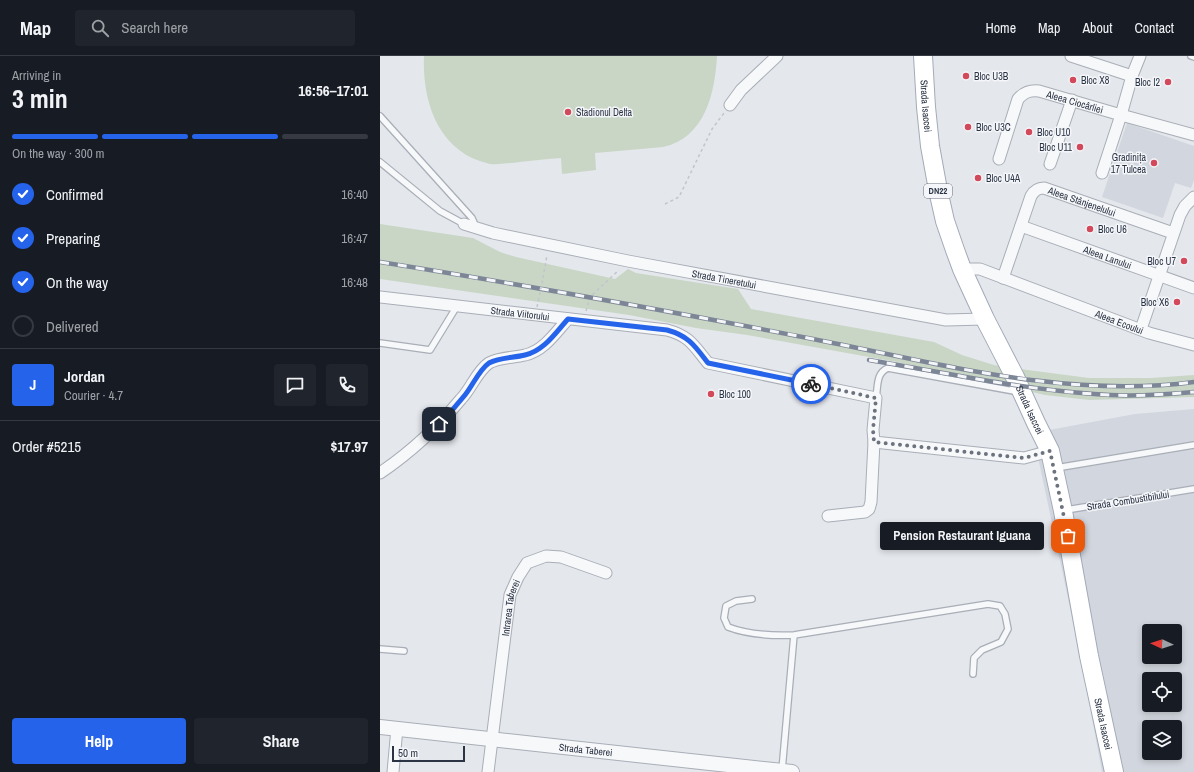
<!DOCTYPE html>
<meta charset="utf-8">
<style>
:root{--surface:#171b24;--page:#20242c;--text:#f1f3f6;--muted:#9ea1a6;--line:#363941;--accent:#2563eb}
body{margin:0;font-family:"Archivo Narrow",sans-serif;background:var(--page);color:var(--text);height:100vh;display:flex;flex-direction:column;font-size:15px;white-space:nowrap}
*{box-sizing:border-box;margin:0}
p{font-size:13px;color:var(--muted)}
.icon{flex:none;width:22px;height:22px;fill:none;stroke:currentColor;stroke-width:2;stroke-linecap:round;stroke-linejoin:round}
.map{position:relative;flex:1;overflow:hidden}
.side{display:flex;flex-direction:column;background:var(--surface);width:380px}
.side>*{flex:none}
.needle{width:26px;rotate:274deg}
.controls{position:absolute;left:762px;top:568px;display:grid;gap:8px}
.controls a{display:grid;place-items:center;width:40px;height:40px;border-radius:4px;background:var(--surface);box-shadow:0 2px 6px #0003;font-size:20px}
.scale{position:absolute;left:12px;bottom:10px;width:73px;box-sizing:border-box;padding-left:4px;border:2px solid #2b3445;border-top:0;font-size:11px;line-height:14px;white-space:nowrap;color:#2b3445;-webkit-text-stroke:3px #f4f6f9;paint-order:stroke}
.pin{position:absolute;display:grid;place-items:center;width:34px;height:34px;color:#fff;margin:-17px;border-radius:8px;box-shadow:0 2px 6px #0006}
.courier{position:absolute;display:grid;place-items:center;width:40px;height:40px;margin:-20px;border:3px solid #2563eb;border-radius:50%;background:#fff;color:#222;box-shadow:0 1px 5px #0007}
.bubble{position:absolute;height:28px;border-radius:4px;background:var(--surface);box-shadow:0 2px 6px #0003;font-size:13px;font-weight:700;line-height:28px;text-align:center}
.summary em{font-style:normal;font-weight:700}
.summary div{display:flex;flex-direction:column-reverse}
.summary{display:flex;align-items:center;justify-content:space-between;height:68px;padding:0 12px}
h1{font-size:26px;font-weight:700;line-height:30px}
.bar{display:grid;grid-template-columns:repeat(4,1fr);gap:6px 4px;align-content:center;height:48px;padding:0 12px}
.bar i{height:5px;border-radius:3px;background:var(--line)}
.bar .on{background:var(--accent)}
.bar p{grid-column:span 4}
.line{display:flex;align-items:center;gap:10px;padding:0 12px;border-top:1px solid var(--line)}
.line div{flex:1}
.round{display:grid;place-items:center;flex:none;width:42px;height:42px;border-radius:4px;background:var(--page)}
ol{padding:0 12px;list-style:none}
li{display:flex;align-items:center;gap:12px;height:44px}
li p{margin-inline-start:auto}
li .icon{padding:4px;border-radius:50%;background:var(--accent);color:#fff;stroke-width:4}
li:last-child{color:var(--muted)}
li i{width:22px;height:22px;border:2px solid var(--line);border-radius:50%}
.button{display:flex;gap:8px;margin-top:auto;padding:8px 12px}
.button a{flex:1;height:46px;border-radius:4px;background:var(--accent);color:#fff;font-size:16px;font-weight:700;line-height:46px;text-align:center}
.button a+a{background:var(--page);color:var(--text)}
header{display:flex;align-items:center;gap:24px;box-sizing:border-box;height:56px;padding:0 20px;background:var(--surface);border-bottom:1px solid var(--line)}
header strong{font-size:19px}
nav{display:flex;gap:22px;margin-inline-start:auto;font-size:14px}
.search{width:280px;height:36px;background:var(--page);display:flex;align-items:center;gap:10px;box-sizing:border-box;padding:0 14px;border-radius:4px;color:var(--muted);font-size:15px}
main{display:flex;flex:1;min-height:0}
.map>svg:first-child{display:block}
.built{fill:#d2d6de;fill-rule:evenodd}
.green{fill:#c9d6c5}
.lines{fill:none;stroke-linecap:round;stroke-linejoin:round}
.service-casing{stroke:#a9aeb7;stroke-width:8}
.minor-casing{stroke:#a9aeb7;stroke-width:13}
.tertiary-casing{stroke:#a9aeb7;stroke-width:16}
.primary-casing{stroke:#a3abb8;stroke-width:20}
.path{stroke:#c2c5cb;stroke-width:1.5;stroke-dasharray:3 3;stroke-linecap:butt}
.service{stroke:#f7f8fa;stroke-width:5.5}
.minor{stroke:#f7f8fa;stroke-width:11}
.tertiary{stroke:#f7f8fa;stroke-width:14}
.primary{stroke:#fff;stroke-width:18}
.rail-casing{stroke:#7d8696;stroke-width:4.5}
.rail{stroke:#f4f6f9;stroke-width:3;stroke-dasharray:9;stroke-linecap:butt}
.path-bridge{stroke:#c2c5cb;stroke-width:1.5;stroke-dasharray:3 3;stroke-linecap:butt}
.done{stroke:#6c737f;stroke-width:4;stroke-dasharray:0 7.2}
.route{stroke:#2563eb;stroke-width:5}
.poi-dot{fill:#d1495b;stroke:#f4f6f9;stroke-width:1.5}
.labels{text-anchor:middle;stroke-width:3;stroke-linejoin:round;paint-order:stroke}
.shield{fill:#f4f6f9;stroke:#676e7b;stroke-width:1}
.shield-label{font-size:9px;font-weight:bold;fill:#2b3445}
.poi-label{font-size:10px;fill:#2b3445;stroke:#f4f6f9;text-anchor:start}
.street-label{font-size:10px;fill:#2b3445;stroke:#f4f6f9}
</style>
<header>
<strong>Map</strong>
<div class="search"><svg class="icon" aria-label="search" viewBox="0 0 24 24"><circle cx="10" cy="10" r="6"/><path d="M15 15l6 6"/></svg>Search here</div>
<nav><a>Home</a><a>Map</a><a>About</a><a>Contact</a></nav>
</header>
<main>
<section class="side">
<div class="summary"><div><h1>3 min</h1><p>Arriving in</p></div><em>16:56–17:01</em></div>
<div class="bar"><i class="on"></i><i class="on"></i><i class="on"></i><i></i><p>On the way · 300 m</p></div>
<ol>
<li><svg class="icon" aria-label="check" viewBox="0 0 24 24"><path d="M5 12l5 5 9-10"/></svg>Confirmed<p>16:40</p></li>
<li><svg class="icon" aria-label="check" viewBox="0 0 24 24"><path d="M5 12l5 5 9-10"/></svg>Preparing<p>16:47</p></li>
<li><svg class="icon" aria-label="check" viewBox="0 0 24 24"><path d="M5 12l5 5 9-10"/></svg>On the way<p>16:48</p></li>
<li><i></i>Delivered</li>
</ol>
<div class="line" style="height:72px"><b class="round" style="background:var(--accent);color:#fff">J</b><div><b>Jordan</b><p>Courier · 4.7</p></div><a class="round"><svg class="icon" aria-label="chat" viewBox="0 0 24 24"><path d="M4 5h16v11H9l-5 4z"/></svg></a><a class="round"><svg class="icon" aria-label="phone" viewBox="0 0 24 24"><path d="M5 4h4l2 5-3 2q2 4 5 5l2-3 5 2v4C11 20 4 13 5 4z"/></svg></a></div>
<div class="line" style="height:52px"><div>Order #5215</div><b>$17.97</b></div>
<div class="button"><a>Help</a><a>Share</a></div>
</section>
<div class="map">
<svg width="814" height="716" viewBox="0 0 814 716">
<rect width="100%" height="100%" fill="#e4e7ec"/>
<path class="built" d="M 747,67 L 814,90 L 814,124 L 811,132 L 795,127 L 783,162 L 722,141 Z
M 814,353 L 814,716 L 722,716 L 702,608 L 656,392 L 669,374 L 755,358 ZM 769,575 L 795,575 L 795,601 L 769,601 ZM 769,623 L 795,623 L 795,649 L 769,649 ZM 769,671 L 795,671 L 795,697 L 769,697 Z"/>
<path class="green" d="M 44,0 L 337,0 C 335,37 325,82 283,91 C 276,92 268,92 261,93 C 246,94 230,96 215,97 L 216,114 L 182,118 L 181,102 C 164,103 148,105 132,107 C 125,107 117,109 110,108 C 59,97 42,47 44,0 Z
M 0,168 L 93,182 L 120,196 L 136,201 L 235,223 L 248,213 L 256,217 L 358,233 L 371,253 L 554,286 L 582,299 L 614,309 L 640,313 L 709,322 L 771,322 L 814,319 L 814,341 L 709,344 L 665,339 L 517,306 L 367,279 L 316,272 L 249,259 L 0,223 Z"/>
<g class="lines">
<g class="service-casing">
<path id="service" d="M 811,0 L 814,1
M 0,60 L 92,162 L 96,171
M 0,106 L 60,155 L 84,168
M 0,287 L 50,294 L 77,250
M 496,342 C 498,330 496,317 508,312 L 639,336
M 676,412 L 814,389
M 686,454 L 814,433
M 372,543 L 356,545 L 346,550 L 344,562 L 348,571 C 369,579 391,580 414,579 L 608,548 L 620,550 L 625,558 L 628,573 L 621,586 L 602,594 L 594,602 L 593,618
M 0,593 L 24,595
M 402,714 L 414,579"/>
</g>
<g class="minor-casing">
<g id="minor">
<path d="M 691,0 L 752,20"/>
<path d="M 350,49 L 361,34 L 397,0"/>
<path id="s1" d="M 619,103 L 638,43 C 644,36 650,34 659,35 L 741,59 L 814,79"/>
<path d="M 670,108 L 692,44"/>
<path d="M 722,117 L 741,59 L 752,20 L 760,0"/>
<path id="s2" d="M 84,168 L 113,177 L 248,205 L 566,264 L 605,263"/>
<path id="s3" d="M 641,170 L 814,232"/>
<path id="s4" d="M 582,213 L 600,213 L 769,277 L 814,289"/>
<path id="s5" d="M 623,222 L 651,140 C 654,135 657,132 664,132 L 793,177"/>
<path id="s6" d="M 0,241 L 287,274 C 310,280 314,290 328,307 L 496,342 L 493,374 L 494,386 L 644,402 L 670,395"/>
<path d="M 761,273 L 800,159 L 805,150 L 814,141"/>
<path d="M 0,417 C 31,396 57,372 81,343 C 91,333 97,315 109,307 C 120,301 133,302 145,299 C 164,295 176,276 188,263"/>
<path d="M 448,460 L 485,456 L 489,453 L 491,446 L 494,386"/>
<path d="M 13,716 L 17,672"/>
<path id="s7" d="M 108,716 L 130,539 L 138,521 L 147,507 L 166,500 L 181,501 L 226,517"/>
</g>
</g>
<g class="tertiary-casing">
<g id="tertiary">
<path id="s8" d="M 0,671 L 412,716"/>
</g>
</g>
<g class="primary-casing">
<g id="primary">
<path id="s9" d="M 543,0 L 546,51 L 550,90 L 558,134 L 565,165 L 575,194 L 582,213 L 605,263 L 635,321 L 656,367 L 670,395 L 683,455 L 709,600 L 734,716"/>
</g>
</g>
<path class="path" d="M 285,148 L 299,141 L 332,73 L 344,57
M 163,222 L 167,199
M 206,255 L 210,241 L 239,214"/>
<use href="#service" class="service"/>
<use href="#minor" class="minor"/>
<use href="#tertiary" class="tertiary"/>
<use href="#primary" class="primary"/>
<g class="rail-casing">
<path id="rail" d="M 0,206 C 145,229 289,255 433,283 C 558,307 686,343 814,326
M 489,304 C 563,316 638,333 714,338 C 747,341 781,339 814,336"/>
</g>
<use href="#rail" class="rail"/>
<path class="path-bridge" d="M 157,251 L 163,222"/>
</g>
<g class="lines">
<path class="done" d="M 431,328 L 496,342 L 493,374 L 494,386 L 644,402 L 670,395 L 688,480"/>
<path class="route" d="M 59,368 C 68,359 77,349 85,339 C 93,329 99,314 109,307 C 120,301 133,302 145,299 C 164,295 176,276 188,263 L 287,274 C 309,280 315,290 328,307 L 431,328"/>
</g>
<g class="poi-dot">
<circle cx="586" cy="20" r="4"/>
<circle cx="693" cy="24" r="4"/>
<circle cx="788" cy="26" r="4"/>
<circle cx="188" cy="56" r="4"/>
<circle cx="588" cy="71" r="4"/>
<circle cx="649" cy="76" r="4"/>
<circle cx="700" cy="91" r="4"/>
<circle cx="774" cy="107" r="4"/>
<circle cx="598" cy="122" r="4"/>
<circle cx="710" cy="173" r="4"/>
<circle cx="804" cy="205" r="4"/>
<circle cx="797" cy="246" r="4"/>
<circle cx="331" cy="338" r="4"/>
</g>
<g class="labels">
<rect class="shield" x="544" y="128" width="28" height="14" rx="3"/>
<g class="shield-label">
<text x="558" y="138">DN22</text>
</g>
<g class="poi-label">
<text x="594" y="24">Bloc U3B</text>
<text x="701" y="28">Bloc X8</text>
<text x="780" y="30" text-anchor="end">Bloc I2</text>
<text x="196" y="60">Stadionul Delta</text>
<text x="596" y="75">Bloc U3C</text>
<text x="657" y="80">Bloc U10</text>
<text x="692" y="95" text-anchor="end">Bloc U11</text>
<text x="766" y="105" text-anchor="end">Gradinița<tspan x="766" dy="12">17 Tulcea</tspan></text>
<text x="606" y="126">Bloc U4A</text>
<text x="718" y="177">Bloc U6</text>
<text x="796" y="209" text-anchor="end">Bloc U7</text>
<text x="789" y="250" text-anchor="end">Bloc X6</text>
<text x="339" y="342">Bloc 100</text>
</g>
<g class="street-label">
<text dy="4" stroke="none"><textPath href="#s1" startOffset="124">Aleea Ciocârliei</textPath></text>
<text dy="4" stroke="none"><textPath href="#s9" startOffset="50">Strada Isaccei</textPath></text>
<text dy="4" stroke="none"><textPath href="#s5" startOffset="143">Aleea Stânjenelului</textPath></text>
<text dy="4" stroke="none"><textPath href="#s3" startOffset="92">Aleea Lanului</textPath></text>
<text dy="4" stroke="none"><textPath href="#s2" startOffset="266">Strada Tineretului</textPath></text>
<text dy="4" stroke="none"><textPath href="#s6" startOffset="141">Strada Viitorului</textPath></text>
<text dy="4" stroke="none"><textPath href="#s4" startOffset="167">Aleea Ecoului</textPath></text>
<text dy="4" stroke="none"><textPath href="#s9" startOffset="374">Strada Isaccei</textPath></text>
<text transform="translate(748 444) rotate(-9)" y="4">Strada Combustibilului</text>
<text dy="4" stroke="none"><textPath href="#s7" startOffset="166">Intrarea Taberei</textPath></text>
<text dy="4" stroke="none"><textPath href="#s9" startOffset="698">Strada Isaccei</textPath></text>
<text dy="4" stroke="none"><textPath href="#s8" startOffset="207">Strada Taberei</textPath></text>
</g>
</g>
</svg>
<div class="controls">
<a><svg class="needle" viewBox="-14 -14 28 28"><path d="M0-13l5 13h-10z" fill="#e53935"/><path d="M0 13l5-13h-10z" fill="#9ea1a6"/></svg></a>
<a><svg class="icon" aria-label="locate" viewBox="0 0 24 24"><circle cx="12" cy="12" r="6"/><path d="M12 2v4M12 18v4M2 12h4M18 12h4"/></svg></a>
<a><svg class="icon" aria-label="layers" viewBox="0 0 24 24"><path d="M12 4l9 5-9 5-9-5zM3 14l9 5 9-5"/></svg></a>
</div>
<div class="scale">50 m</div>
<div class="pin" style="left:688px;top:480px;background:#ea580c"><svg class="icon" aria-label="bag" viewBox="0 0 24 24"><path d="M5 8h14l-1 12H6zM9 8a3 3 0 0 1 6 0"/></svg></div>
<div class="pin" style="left:59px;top:368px;background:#1f2937"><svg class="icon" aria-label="home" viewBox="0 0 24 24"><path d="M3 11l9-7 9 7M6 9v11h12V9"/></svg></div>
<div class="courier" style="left:431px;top:328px"><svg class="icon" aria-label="bike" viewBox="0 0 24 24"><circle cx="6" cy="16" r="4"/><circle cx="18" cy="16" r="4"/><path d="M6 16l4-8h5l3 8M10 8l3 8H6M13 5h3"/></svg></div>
<div class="bubble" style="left:500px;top:466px;width:164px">Pension Restaurant Iguana</div>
</div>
</main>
